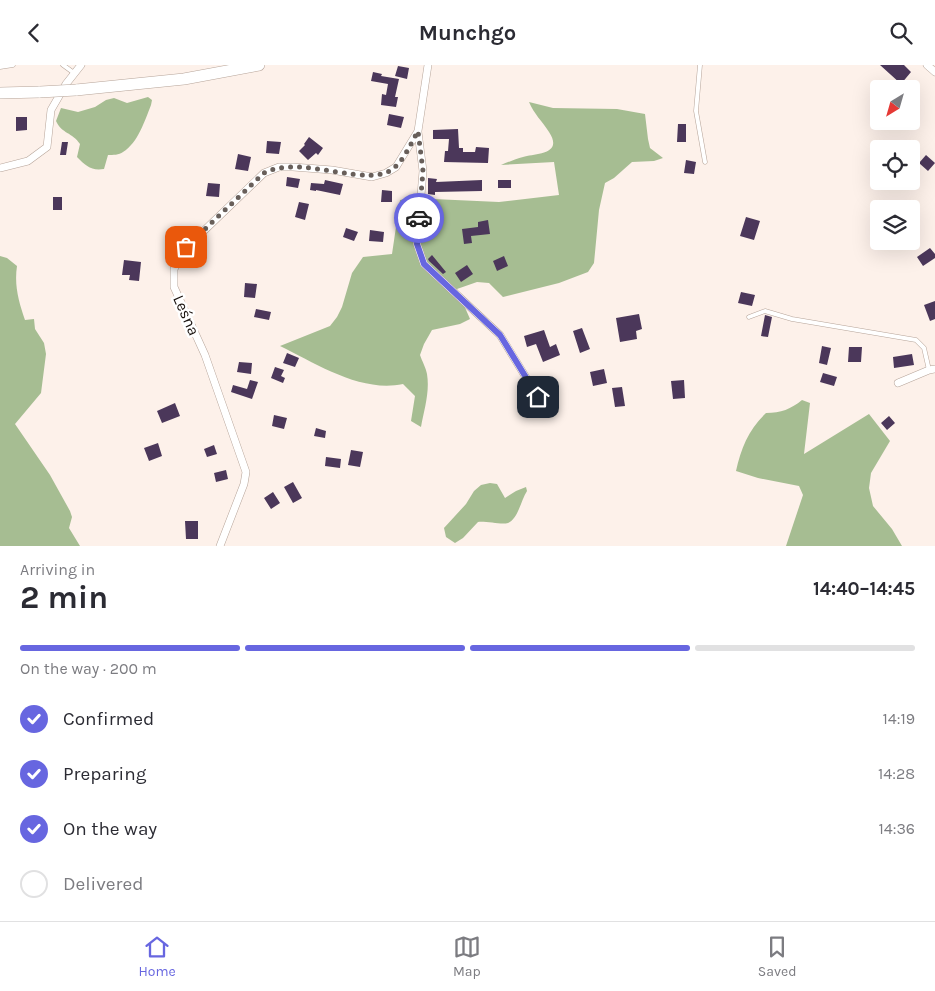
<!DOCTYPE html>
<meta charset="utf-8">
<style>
:root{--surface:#fff;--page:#f7f7f7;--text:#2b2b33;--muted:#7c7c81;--line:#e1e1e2;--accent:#6766e0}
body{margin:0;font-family:Karla,sans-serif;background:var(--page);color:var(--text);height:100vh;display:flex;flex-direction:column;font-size:19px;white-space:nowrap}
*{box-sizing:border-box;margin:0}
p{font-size:16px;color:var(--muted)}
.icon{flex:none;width:28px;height:28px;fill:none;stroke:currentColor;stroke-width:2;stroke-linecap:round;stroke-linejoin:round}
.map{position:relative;height:481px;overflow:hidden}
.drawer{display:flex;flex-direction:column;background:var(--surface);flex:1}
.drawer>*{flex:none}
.needle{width:32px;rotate:217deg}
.controls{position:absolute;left:870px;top:15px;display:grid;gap:10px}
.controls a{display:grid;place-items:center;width:50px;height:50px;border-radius:5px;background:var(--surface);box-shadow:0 5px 20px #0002;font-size:25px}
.pin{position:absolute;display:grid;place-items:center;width:42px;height:42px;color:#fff;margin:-21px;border-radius:10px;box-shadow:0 2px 8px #0006}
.courier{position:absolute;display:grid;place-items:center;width:50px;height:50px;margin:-25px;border:4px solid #6766e0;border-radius:50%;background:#fff;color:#222;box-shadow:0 1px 6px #0007}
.overview em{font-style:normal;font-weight:700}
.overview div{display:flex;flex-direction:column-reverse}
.overview{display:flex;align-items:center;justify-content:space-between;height:85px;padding:0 20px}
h1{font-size:32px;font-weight:700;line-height:38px}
.bar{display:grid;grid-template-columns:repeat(4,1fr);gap:8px 5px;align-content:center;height:60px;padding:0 20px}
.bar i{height:6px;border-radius:4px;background:var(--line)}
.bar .current{background:var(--accent)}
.bar p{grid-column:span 4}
ol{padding:0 20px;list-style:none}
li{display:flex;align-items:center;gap:15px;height:55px}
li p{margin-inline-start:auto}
li .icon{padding:5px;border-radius:50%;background:var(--accent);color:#fff;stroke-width:4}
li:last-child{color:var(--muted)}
li i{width:28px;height:28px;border:2px solid var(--line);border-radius:50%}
header{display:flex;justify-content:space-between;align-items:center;height:65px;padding:0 20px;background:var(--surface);font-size:22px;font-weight:700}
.dock{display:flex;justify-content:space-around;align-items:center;height:70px;border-top:1px solid var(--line);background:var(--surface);font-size:14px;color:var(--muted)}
.dock a{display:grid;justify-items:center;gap:2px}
.dock .current{color:var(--accent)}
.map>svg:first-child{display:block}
.forest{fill:#a6bd92}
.building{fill:#4b375a}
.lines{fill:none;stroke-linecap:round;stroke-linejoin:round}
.service-casing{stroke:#b6a499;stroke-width:5}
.minor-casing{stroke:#b6a499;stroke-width:8}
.primary-casing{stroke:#b6a499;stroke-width:12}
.service{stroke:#fff;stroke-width:4}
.minor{stroke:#fff;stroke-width:7}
.primary{stroke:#fff;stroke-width:11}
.primary-bridge-casing{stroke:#b6a499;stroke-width:12;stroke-linecap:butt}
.primary-bridge{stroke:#fff;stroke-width:11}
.done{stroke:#685f5a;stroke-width:5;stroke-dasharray:0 9}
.route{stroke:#6766e0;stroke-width:6}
.labels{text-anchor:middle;stroke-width:5;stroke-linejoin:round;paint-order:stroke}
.street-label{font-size:16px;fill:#18110d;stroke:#fff}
</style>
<header><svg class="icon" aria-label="back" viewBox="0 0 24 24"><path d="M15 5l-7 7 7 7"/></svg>Munchgo<svg class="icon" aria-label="search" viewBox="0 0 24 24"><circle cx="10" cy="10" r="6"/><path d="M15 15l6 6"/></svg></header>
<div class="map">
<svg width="935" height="481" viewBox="0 0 935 481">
<rect width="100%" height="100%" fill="#fdf1ea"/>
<path class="forest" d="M 148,32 L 152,35 L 151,40 C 145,55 138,78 123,87 C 119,90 113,90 108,90 L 104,104 C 91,106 86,101 77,92 L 80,79 C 72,67 62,69 56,56 L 61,43 L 78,47 L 95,42 L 106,35 L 114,33 L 127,38 Z
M 529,37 L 553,43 L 617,44 L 645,49 L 648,74 L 650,83 L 663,93 L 654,96 L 632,97 L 614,113 L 605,118 L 599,145 L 594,198 L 588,207 L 559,218 L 503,232 L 489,218 L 477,217 L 457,224 L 470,254 L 460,259 L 432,265 L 424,279 L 420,290 C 422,296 426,303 427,309 C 430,327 424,345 421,362 L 411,356 L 415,331 L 403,319 C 361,328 317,299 280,281 L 330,261 L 337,252 L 342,242 L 352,208 L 363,192 L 392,189 L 400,135 L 411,133 L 499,137 L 559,130 L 554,97 L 501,100 C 508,97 516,94 523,92 C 535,88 564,90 549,67 C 542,56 534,49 529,37 Z
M 0,191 L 7,193 L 17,201 C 14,221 19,237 25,255 L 34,254 L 35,264 L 44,278 L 46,289 L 41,328 L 15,359 L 50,410 L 70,446 L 72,452 L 69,463 L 80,481 L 0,481 Z
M 802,335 L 810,338 L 804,389 L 869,349 L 890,376 L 871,408 L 869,423 L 873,441 L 892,464 L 902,481 L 786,481 L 803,430 L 799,421 L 758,413 L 736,406 C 741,383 749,364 766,348 C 781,348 791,344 802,335 Z
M 490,418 L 497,419 L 505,433 L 516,426 L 526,422 L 527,426 C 521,435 518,454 508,458 C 502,460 486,456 478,457 L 463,473 L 455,478 L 446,472 L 444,463 L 466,439 L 474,426 L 481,420 Z"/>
<path class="building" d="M 880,0 L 904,0 L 911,7 L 901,19 Z
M 398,1 L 409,3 L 407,14 L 395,11 Z
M 373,7 L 382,9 L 381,11 L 399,14 L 395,32 L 398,32 L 396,42 L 381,40 L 382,29 L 386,30 L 388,19 L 371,16 Z
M 389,49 L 404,52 L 401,63 L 387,60 Z
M 16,52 L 27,52 L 27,65 L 16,66 Z
M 678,59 L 686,59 L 686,77 L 677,77 Z
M 458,64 L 459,83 L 463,83 L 463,87 L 475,87 L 476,82 L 489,83 L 488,98 L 444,97 L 445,86 L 448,86 L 449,74 L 433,74 L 433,65 Z
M 309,72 L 323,83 L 318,90 L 316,88 L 308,95 L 299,86 L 305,80 L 304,79 Z
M 267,76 L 281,77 L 279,89 L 266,88 Z
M 62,77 L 68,77 L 66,90 L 60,90 Z
M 238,89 L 251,92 L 248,106 L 235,104 Z
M 926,90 L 935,98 L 928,106 L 919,98 Z
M 686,95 L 696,97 L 694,109 L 684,108 Z
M 287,112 L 300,114 L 298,123 L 286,121 Z
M 428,113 L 437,114 L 436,117 L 482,115 L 482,126 L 435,127 L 435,130 L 428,129 Z
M 325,115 L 343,119 L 340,130 L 316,125 L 316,126 L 310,125 L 311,118 L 324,119 Z
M 498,115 L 511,115 L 511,123 L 498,123 Z
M 208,118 L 220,119 L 219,132 L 206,131 Z
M 382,125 L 392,126 L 392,137 L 381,137 Z
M 53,132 L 62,132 L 62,145 L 53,145 Z
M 299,137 L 309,139 L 305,155 L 295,152 Z
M 746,152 L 760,156 L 754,175 L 740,171 Z
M 488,155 L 490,169 L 471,171 L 472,178 L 464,179 L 462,164 L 478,162 L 478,157 Z
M 346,163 L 358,167 L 354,176 L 343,172 Z
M 370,165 L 384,167 L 383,177 L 369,176 Z
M 930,183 L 935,189 L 935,193 L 923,201 L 917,192 Z
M 432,190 L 446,207 L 443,209 L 429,196 L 428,194 Z
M 504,191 L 508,201 L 497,206 L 493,196 Z
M 124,195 L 141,197 L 139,216 L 129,215 L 130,210 L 122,210 Z
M 467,200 L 473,209 L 461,217 L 455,208 Z
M 245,218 L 257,219 L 255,233 L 244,232 Z
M 741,227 L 755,230 L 752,241 L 738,238 Z
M 935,236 L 935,254 L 930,256 L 924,240 Z
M 256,244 L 271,247 L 269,255 L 254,252 Z
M 639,249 L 642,264 L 636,266 L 637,274 L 620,277 L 616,253 Z
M 765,250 L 772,252 L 768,272 L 761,271 Z
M 582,263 L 590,284 L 580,288 L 573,266 Z
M 544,265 L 550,282 L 556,279 L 560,290 L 543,297 L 536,279 L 527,282 L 524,271 Z
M 822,281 L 831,283 L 827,300 L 819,298 Z
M 849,282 L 862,282 L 861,297 L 848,297 Z
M 287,288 L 299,293 L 295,302 L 283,298 Z
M 912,289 L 914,300 L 894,303 L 893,292 Z
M 239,297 L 252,298 L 251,309 L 237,307 Z
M 275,302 L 284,305 L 281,311 L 285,313 L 283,318 L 271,313 Z
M 604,304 L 607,318 L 593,321 L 590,307 Z
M 823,308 L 837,312 L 834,321 L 820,317 Z
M 250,315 L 258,317 L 252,334 L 231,327 L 233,320 L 247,324 Z
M 684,315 L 685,333 L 673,334 L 671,316 Z
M 622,322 L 625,341 L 615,342 L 612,323 Z
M 175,338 L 180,351 L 162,358 L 157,346 Z
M 274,350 L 287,353 L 284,364 L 272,361 Z
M 889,351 L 895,358 L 887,365 L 881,358 Z
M 316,363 L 326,366 L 325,373 L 314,371 Z
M 158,378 L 162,391 L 149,396 L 144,383 Z
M 214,380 L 217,389 L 207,392 L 204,384 Z
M 351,385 L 363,387 L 360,402 L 348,400 Z
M 326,392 L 341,394 L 340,403 L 325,401 Z
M 226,405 L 228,414 L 216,417 L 214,408 Z
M 293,417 L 302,433 L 293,438 L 284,422 Z
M 273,427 L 280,438 L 271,444 L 264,433 Z
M 185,456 L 198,456 L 198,474 L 186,474 Z"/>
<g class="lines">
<g class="service-casing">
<path id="service" d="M 63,0 L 74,8
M 700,0 L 696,46 L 705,97
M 0,2 L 13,0
M 749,252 L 765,246 L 792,254 L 916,275 L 924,283 L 929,305"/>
</g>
<g class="minor-casing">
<path id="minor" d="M 927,0 L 935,7
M 418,67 L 423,106 L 417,179 L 424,199 L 500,270 L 538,332
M 0,103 L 28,96 L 47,82 L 51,45 L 66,19 L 81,0
M 898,318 L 929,305 L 935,304
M 220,481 L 244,419 L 246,407 L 205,290 L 174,222 L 174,204 L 186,183 L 264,108 L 279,102 L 293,102 L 332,105 L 372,112 L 386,108 L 396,102 L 418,66 L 428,0"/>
</g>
<g class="primary-casing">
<path id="primary" d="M 76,25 L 184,14 L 259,0
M 0,28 L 40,27"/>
</g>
<use href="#service" class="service"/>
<use href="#minor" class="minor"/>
<use href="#primary" class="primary"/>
<g class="primary-bridge-casing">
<path id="primary-bridge" d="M 40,27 L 76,25"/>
</g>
<use href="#primary-bridge" class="primary-bridge"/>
</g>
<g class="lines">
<path class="done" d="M 186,182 L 264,108 C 302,88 370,126 395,102 C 405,93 411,78 418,66 L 423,106 L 419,153"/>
<path class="route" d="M 419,153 L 417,179 L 424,199 L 500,270 L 538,332"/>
</g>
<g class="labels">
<g class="street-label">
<text transform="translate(187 250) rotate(66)" y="6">Leśna</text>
</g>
</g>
</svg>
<div class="controls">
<a><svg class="needle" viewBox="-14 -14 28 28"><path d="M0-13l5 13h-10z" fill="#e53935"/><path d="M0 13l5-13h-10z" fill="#7c7c81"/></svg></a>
<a><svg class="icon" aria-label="locate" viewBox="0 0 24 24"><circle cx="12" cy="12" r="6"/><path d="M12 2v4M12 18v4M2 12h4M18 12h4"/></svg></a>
<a><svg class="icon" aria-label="layers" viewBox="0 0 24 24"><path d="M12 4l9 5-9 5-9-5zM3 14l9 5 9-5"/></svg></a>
</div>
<div class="pin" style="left:186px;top:182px;background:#ea580c"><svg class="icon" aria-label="bag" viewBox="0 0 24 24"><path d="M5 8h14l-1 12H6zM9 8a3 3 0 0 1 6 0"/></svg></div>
<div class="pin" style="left:538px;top:332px;background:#1f2937"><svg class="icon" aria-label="home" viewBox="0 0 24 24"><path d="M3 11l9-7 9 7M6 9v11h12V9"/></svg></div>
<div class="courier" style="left:419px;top:153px"><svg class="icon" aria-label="car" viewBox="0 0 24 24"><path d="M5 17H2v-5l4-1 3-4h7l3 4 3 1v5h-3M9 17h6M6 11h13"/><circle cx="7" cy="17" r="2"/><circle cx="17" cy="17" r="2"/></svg></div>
</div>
<section class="drawer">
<div class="overview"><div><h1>2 min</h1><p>Arriving in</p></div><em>14:40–14:45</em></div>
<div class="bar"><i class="current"></i><i class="current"></i><i class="current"></i><i></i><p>On the way · 200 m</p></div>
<ol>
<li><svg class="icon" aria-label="check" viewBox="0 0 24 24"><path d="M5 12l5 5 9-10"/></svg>Confirmed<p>14:19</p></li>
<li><svg class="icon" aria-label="check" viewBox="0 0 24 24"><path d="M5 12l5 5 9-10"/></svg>Preparing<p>14:28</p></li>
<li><svg class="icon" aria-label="check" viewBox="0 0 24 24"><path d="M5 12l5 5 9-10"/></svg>On the way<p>14:36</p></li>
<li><i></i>Delivered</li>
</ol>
</section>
<nav class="dock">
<a class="current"><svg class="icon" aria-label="home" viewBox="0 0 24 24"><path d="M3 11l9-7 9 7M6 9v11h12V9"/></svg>Home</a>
<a><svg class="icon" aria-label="map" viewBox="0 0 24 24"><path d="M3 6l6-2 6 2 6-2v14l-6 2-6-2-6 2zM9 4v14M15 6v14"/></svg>Map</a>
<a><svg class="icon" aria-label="saved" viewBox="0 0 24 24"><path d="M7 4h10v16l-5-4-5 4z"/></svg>Saved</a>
</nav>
